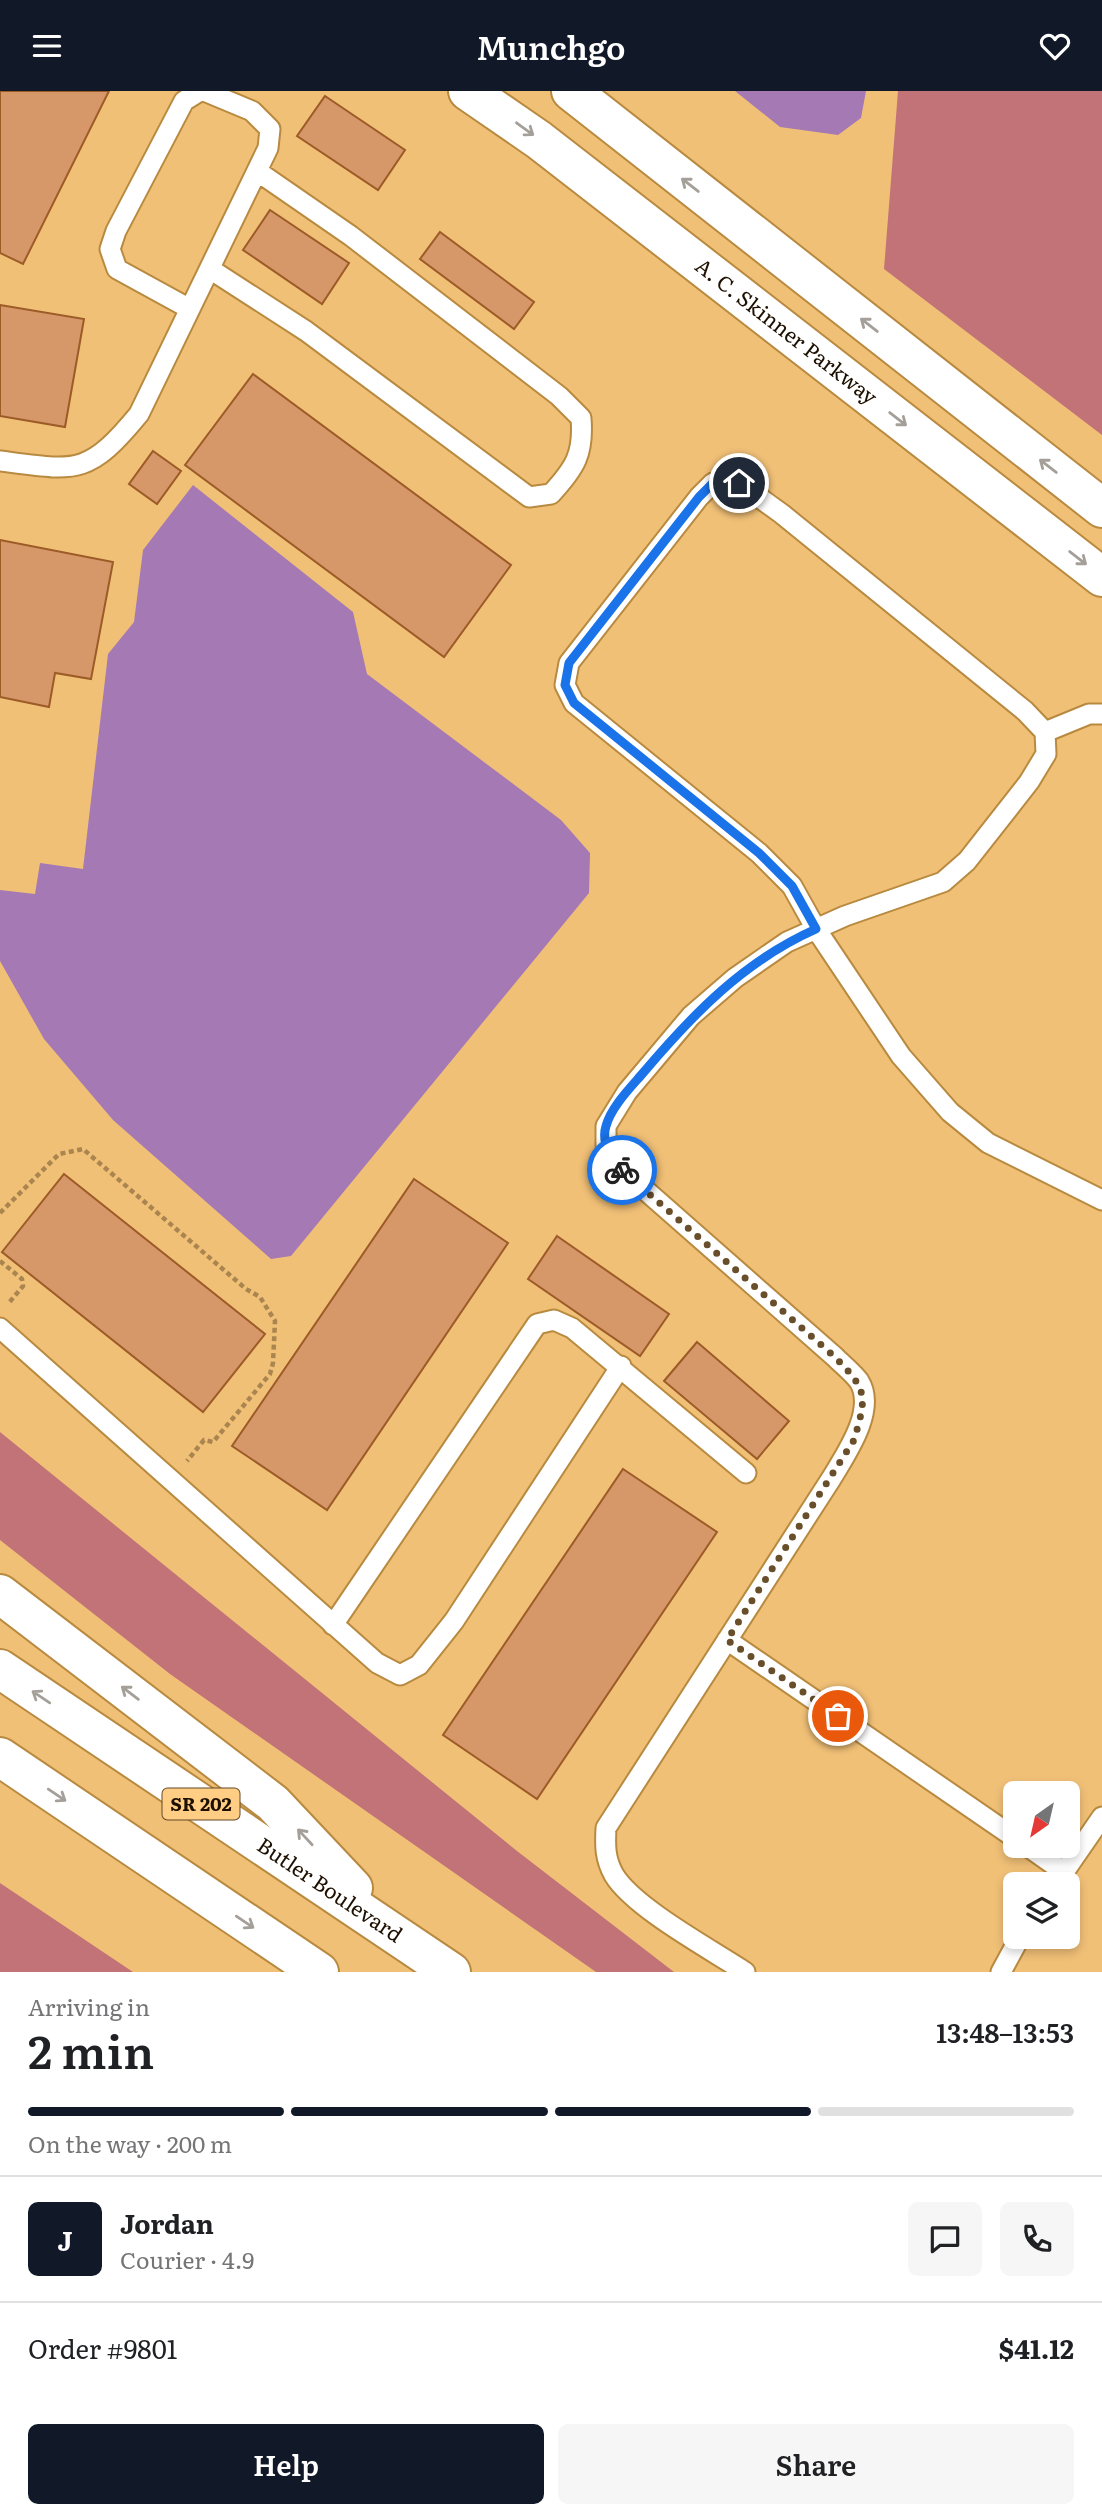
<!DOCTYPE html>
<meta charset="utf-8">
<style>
:root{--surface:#fff;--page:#f6f6f6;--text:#202124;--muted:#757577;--line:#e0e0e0;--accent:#111827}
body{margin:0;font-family:Literata,serif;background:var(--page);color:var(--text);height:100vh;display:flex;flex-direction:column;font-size:26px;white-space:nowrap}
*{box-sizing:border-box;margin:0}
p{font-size:23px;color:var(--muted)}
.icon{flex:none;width:38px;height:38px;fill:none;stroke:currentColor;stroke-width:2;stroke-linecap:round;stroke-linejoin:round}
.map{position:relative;height:1881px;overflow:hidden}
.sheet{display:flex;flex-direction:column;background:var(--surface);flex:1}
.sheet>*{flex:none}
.needle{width:46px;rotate:214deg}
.buttons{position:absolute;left:1003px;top:1690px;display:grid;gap:14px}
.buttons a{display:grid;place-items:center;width:77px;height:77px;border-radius:10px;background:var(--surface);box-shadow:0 4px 10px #0003;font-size:35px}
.pin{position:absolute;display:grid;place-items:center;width:60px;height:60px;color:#fff;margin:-30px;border:4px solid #fff;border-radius:50%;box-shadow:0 2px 7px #0007}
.courier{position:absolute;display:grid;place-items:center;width:70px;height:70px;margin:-35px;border:5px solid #1a73e8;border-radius:50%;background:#fff;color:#222;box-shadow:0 2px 9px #0007}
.overview em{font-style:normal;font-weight:600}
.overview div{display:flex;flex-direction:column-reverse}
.overview{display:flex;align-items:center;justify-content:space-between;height:119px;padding:0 28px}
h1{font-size:46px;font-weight:600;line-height:52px}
.bar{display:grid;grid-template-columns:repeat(4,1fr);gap:10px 7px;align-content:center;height:84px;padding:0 28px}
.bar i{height:9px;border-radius:5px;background:var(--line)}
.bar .current{background:var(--accent)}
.bar p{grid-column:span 4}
.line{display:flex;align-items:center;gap:18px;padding:0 28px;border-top:2px solid var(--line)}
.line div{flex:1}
.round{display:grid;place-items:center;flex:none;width:74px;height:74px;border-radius:10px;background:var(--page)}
.action{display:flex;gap:14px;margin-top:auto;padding:14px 28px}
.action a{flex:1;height:80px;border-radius:10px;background:var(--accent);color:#fff;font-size:28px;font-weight:600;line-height:80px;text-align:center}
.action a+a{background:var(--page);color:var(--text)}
header{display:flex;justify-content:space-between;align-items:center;height:91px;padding:0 28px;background:var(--accent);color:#fff;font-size:32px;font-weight:600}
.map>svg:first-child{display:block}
.forest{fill:#c17378}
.water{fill:#a479b4}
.building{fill:#d69769;stroke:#9c5b27;stroke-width:2}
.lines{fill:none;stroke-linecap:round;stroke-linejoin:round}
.service-casing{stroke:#b88a40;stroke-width:23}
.secondary-casing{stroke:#b88a40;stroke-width:42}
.motorway-casing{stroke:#b88a40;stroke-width:42}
.path{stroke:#aa854f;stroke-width:4.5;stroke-dasharray:5 3.5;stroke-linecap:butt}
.service{stroke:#fff;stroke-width:19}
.secondary{stroke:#fff;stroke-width:38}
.motorway{stroke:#fff;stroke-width:38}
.oneway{stroke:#a59f99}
.done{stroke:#684e2a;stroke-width:7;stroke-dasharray:0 12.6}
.route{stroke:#1a73e8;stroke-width:9}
.labels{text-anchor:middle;stroke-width:7;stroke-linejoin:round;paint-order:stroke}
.shield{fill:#ffcd84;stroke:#624928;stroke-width:2}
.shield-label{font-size:19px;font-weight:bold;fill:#1e1000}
.street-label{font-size:21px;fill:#1e1000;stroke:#ffcd84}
</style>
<header><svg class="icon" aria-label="menu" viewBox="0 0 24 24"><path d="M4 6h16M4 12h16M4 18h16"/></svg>Munchgo<svg class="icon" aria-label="heart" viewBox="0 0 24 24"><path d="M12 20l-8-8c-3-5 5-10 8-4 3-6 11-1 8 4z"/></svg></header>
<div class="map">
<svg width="1102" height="1881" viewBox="0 0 1102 1881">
<rect width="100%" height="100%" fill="#f1c077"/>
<path class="forest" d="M 898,0 L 1102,0 L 1102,344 L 884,178 Z
M 0,1341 L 517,1760 L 674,1881 L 596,1881 L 170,1583 L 0,1449 Z
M 0,1792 L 133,1881 L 0,1881 Z"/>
<path class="water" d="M 735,0 L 866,0 L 861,27 L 838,44 L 780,36 Z
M 193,394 L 353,521 L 367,583 L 561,729 L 590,762 L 589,802 L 291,1165 L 271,1168 L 113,1029 L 44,948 L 0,870 L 0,799 L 35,803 L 40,772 L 83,778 L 108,563 L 134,531 L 143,459 Z"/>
<path class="building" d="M 0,0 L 109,0 L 23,173 L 0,162 Z
M 325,5 L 405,59 L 378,99 L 297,45 Z
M 270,119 L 349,172 L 322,213 L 243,159 Z
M 440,141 L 534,211 L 514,238 L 420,168 Z
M 0,214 L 84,228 L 65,336 L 0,325 Z
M 253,283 L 511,474 L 444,566 L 185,374 Z
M 153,360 L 181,380 L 157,413 L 129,393 Z
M 0,449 L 113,471 L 91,588 L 55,582 L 49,616 L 0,606 Z
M 64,1083 L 265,1243 L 203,1321 L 2,1161 Z
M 414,1088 L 508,1152 L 327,1419 L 232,1355 Z
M 557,1145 L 669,1223 L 640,1265 L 528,1188 Z
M 697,1251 L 789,1330 L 757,1368 L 664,1290 Z
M 623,1378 L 717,1441 L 537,1708 L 443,1644 Z"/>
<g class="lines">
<g class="service-casing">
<path id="service" d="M 210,178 L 306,240 L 529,406 L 551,403 C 575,377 584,363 581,327 L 559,305 L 351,145 L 257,80
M 190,218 L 117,178 L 110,158 L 116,140 L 184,10 L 200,0
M 0,370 C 77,380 88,385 139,323 L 268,57 L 270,38 L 252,20 L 204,0
M 1045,641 L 1089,623 L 1102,623
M 0,1237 L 377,1572 L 400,1584 L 419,1574 L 454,1530 L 621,1275
M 333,1534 L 537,1233 L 554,1229 L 572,1237 L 746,1382
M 727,1549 L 1015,1747
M 1027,1755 L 1064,1781
M 1055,1794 L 1102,1726
M 745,1881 C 712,1859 634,1817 614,1784 C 605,1768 605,1755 606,1737 L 831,1388 C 846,1363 877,1319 859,1290 C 853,1282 843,1274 835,1266 L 619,1076 L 606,1055 L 606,1035 L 627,1001 L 691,925 L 735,887 L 787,851 L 845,825 L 943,791 L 967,770 L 1029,691 L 1046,663 L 1045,641 L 1025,620 L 782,423 L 739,392 L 713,392 L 699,406 L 569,572 L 565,594 L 574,612 L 759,762 L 792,795 L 816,838 L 901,965 L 950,1021 L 988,1052 L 1102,1109
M 1001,1881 L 1020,1846"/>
</g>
<g class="secondary-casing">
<g id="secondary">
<path id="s1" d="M 468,0 L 539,49 L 1102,486"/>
<path d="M 571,0 L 1102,417"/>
</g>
</g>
<g class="motorway-casing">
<g id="motorway">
<path d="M 0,1503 L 273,1712 L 353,1797"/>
<path id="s2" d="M 0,1578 L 451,1881"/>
<path d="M 0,1666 L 319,1881"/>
</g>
</g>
<path class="path" d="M 0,1122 L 59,1063 L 83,1058 L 246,1198 L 260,1206 L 275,1230 L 273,1272 L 270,1283 L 213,1351 L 204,1349 L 187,1370
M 0,1170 L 22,1188 L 23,1195 L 8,1213"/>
<use href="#service" class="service"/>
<use href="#secondary" class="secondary"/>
<use href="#motorway" class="motorway"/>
</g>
<defs><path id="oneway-shaft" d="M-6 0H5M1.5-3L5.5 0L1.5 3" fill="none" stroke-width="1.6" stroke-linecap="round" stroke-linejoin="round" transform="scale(1.75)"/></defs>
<g class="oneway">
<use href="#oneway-shaft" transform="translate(525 38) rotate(36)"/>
<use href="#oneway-shaft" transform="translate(690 94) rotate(-142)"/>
<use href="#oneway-shaft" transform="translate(869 234) rotate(-142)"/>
<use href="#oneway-shaft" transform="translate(898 328) rotate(38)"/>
<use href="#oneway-shaft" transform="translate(1048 375) rotate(-142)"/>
<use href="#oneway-shaft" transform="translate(1078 467) rotate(38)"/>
<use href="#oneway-shaft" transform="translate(130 1602) rotate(-143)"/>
<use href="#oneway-shaft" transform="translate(41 1606) rotate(-146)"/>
<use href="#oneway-shaft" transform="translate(57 1704) rotate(34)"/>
<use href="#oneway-shaft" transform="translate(305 1746) rotate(-133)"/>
<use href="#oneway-shaft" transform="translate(245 1831) rotate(34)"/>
</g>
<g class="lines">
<path class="done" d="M 622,1079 L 835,1266 C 868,1300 867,1304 854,1349 L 727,1549 L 838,1625"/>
<path class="route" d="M 622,1079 C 611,1067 601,1051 606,1035 C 611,1016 631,996 643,982 C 693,923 744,870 816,838 L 792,795 L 759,762 L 574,612 L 565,594 L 569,572 L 699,406 L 713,392 L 739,392"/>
</g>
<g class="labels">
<rect class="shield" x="162.5" y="1697.5" width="77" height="31" rx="5"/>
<g class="shield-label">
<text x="201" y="1720">SR 202</text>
</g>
<g class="street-label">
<text dy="7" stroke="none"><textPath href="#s1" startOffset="399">A. C. Skinner Parkway</textPath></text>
<text dy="7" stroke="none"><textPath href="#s2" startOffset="397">Butler Boulevard</textPath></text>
</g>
</g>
</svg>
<div class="buttons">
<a><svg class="needle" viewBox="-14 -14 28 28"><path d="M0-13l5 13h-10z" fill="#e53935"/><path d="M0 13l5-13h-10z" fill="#757577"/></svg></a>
<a><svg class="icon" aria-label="layers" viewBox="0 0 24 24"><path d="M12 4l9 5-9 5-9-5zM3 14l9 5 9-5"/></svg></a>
</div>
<div class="pin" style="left:838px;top:1625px;background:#ea580c"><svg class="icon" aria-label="bag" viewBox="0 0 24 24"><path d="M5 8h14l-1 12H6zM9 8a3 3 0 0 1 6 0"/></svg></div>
<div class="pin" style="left:739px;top:392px;background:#1f2937"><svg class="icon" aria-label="home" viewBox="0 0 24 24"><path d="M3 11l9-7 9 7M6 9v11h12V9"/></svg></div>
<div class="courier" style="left:622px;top:1079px"><svg class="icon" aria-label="bike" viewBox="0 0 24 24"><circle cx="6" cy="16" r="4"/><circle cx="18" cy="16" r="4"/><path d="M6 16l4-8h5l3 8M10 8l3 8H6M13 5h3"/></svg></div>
</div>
<section class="sheet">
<div class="overview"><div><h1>2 min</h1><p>Arriving in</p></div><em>13:48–13:53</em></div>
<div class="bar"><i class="current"></i><i class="current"></i><i class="current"></i><i></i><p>On the way · 200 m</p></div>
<div class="line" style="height:126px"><b class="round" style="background:var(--accent);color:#fff">J</b><div><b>Jordan</b><p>Courier · 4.9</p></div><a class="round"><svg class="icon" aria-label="chat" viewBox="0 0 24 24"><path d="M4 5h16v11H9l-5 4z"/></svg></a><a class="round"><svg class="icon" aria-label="phone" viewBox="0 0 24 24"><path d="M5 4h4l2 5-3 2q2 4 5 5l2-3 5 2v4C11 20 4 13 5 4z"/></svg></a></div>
<div class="line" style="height:91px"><div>Order #9801</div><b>$41.12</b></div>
<div class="action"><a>Help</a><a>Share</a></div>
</section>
